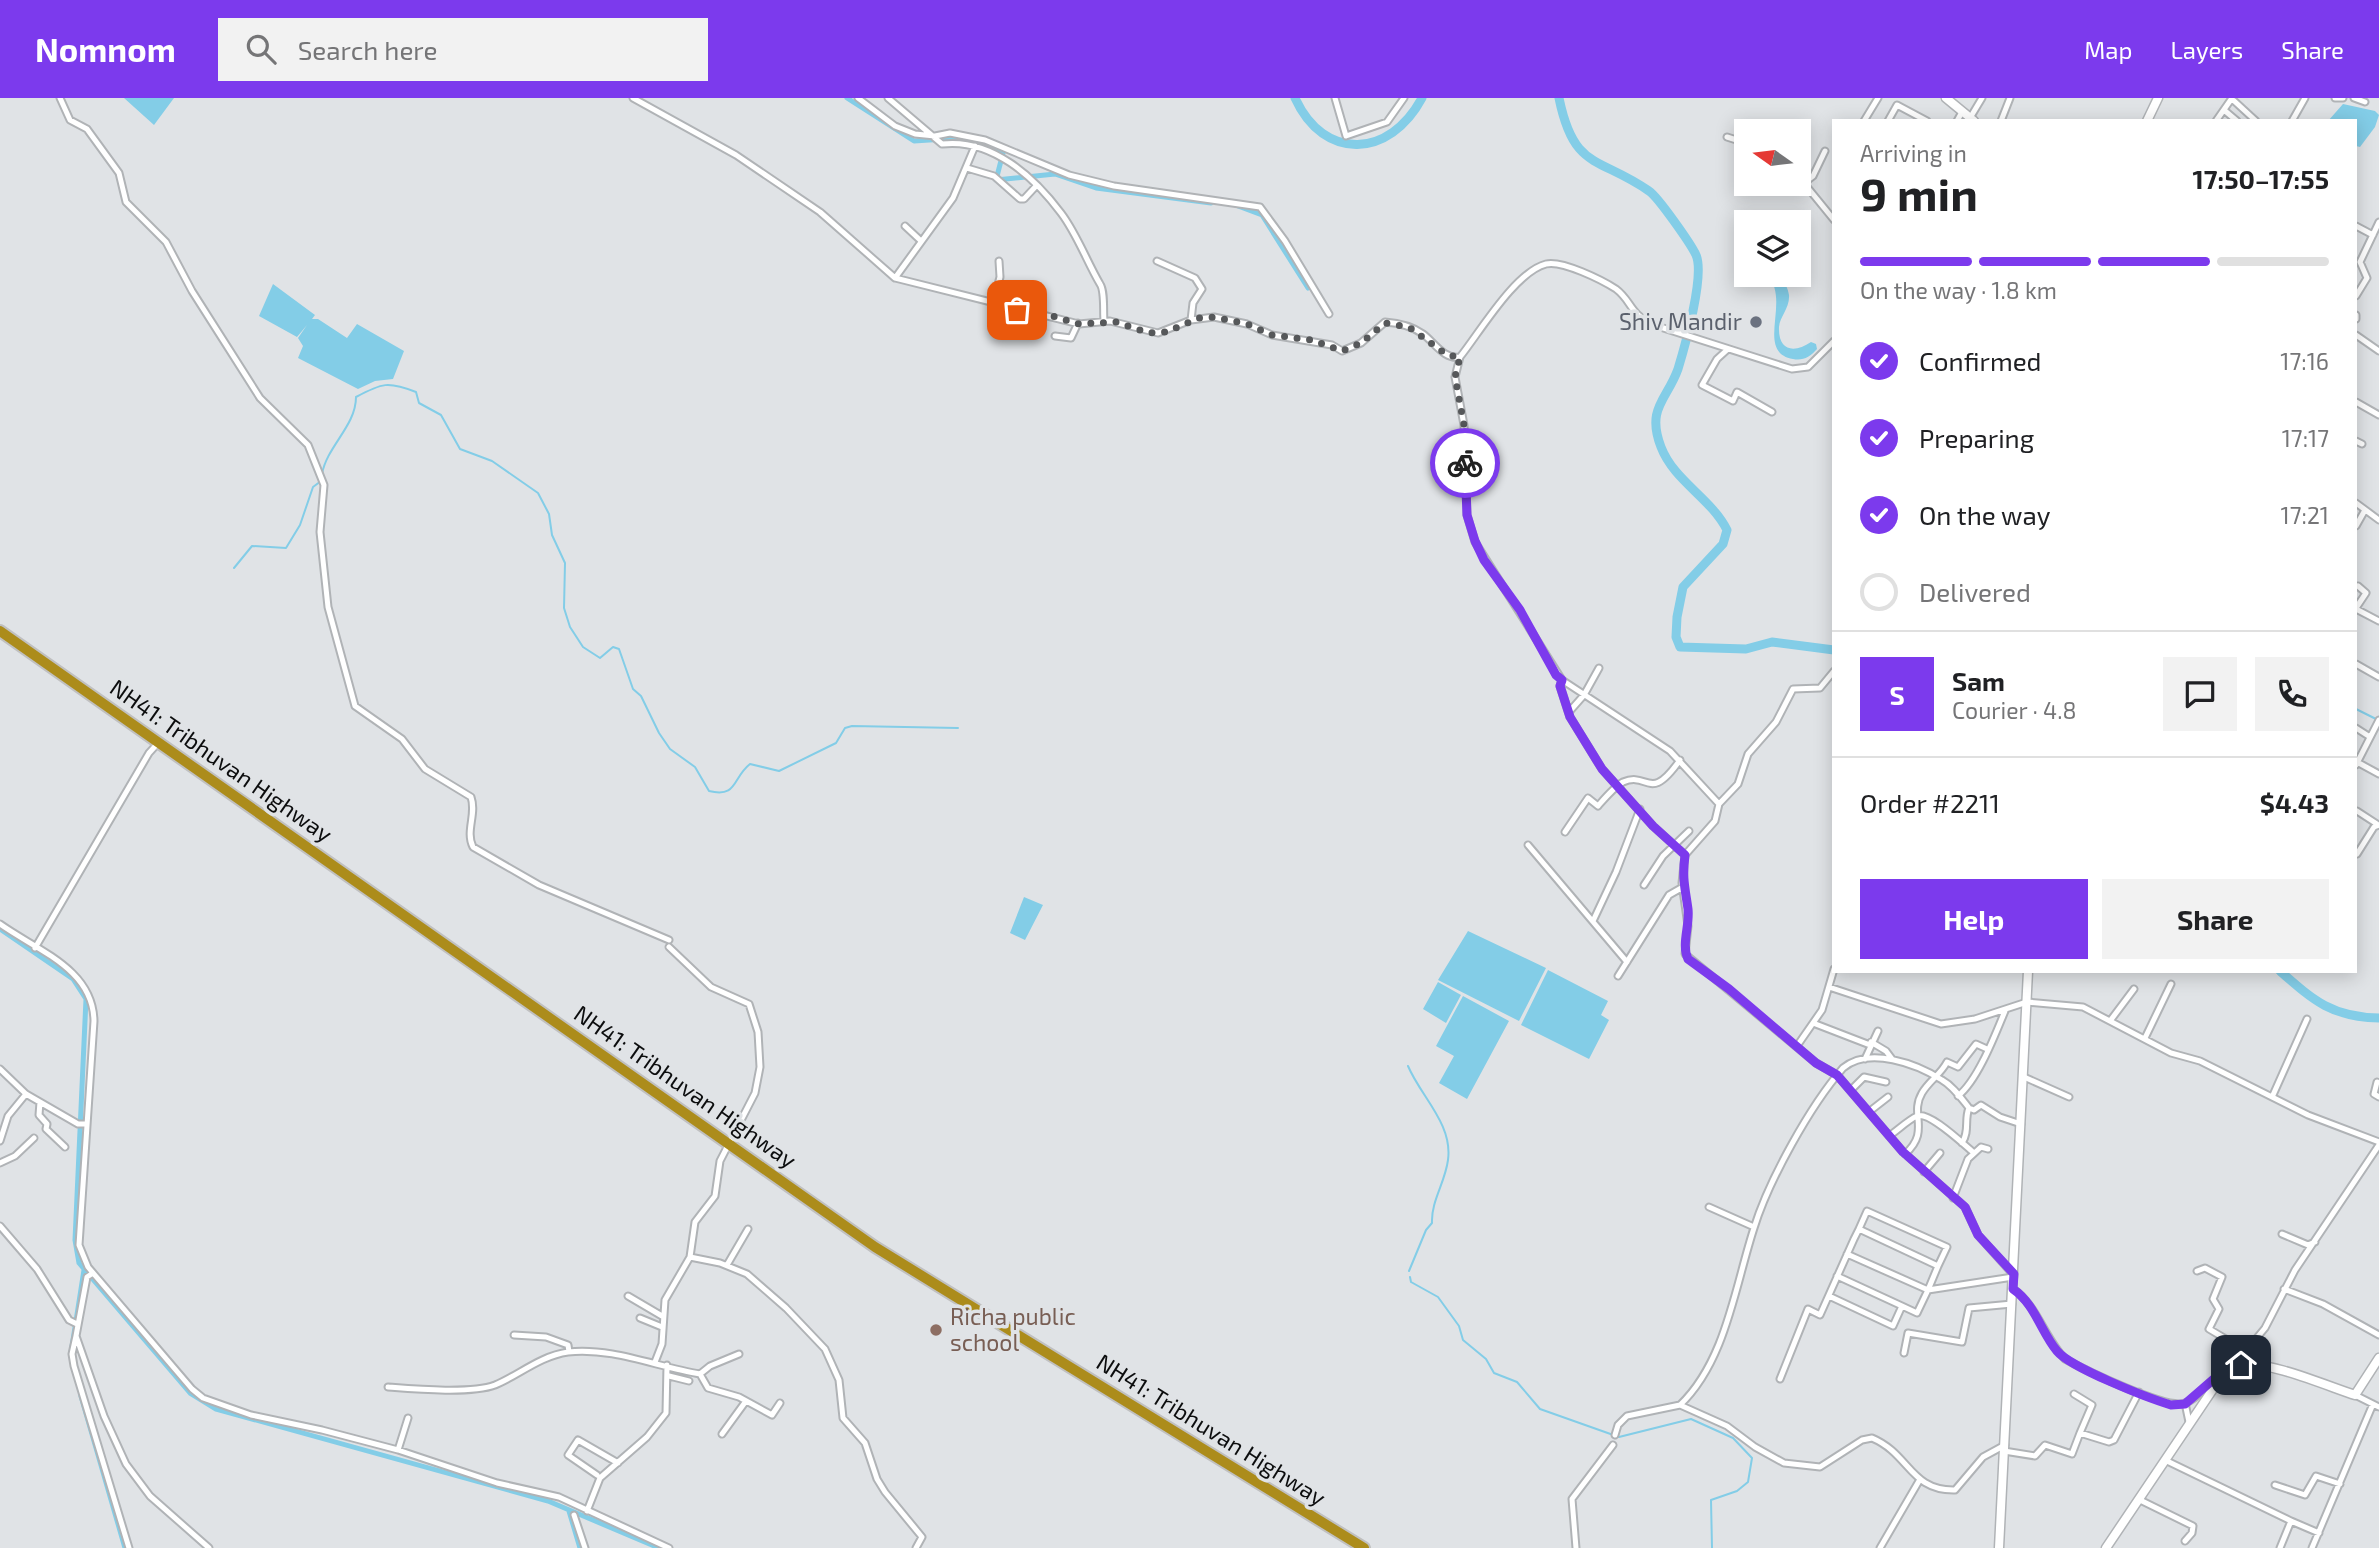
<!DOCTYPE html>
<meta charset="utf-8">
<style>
:root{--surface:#fff;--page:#f2f2f2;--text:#202124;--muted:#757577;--line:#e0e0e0;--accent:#7c3aed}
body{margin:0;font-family:"Exo 2",sans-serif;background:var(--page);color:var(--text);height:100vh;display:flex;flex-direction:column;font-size:26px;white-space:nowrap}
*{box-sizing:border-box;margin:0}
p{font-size:23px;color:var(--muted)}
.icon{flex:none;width:38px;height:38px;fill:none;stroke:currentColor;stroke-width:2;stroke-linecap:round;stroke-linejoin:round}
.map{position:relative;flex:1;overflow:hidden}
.sheet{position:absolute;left:1832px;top:21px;width:525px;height:854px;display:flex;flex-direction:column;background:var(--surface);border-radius:0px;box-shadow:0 4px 18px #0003}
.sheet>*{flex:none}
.needle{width:46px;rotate:284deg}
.controls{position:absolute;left:1734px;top:21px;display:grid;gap:14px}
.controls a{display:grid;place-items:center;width:77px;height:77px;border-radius:0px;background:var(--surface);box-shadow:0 4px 18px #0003;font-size:35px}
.pin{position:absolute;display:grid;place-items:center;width:60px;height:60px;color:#fff;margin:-30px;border-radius:14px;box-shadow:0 4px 10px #0006}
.courier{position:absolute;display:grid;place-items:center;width:70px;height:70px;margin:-35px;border:5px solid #7c3aed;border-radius:50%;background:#fff;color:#222;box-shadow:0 2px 9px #0007}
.summary em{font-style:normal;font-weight:700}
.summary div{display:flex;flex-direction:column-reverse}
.summary{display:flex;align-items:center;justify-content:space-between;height:119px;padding:0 28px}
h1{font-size:46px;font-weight:700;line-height:52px}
.bar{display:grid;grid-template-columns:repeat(4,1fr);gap:10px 7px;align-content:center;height:84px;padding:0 28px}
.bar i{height:9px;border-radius:5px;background:var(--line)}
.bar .active{background:var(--accent)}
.bar p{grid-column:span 4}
.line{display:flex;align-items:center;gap:18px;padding:0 28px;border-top:2px solid var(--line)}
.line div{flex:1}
.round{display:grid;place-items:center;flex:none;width:74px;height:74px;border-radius:0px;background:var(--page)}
ol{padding:0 28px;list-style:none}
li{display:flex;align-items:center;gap:21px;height:77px}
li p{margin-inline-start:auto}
li .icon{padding:7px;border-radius:50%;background:var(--accent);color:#fff;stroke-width:4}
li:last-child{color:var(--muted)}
li i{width:38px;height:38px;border:4px solid var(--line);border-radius:50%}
.action{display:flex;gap:14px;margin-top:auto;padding:14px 28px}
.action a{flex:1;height:80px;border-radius:0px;background:var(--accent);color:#fff;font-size:28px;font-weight:700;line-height:80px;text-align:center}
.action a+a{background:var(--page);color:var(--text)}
header{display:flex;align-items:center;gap:42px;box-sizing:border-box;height:98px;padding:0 35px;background:var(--accent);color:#fff}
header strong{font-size:33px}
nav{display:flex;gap:38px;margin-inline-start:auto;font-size:24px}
.search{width:490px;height:63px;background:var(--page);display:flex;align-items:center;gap:18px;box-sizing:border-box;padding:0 24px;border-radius:0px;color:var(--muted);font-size:26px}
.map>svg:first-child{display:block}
.water{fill:#83cde7}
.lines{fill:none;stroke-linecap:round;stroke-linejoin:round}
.stream{stroke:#83cde7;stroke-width:2}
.canal{stroke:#83cde7;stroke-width:5}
.river{stroke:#83cde7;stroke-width:9}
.street-casing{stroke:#b0b3b6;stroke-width:9}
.secondary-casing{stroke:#b0b3b6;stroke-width:11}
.highway-casing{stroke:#c0c0c0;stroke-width:14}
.street{stroke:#fff;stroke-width:5}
.secondary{stroke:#fff;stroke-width:8}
.highway{stroke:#ac8c1b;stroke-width:10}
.done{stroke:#56585a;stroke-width:7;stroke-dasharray:0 12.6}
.route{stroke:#7c3aed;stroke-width:9}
.worship-dot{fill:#6b7280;stroke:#e0e3e6;stroke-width:2.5}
.education-dot{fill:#8d6e63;stroke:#e0e3e6;stroke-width:2.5}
.labels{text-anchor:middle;stroke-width:7;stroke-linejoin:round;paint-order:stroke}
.worship-label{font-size:23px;fill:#5b616d;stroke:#e0e3e6;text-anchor:end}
.street-label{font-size:23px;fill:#0c0d0e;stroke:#e0e3e6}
.education-label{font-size:23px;fill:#785e54;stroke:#e0e3e6;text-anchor:start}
</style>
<header>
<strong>Nomnom</strong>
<div class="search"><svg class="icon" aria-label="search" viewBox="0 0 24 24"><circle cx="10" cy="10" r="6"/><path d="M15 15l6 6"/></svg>Search here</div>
<nav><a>Map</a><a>Layers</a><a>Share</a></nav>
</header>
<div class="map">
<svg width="2379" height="1450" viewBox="0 0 2379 1450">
<rect width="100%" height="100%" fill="#e0e3e6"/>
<path class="water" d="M 124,0 L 174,0 L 154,27 Z
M 2343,6 L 2375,13 L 2379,17 L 2375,29 L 2360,49 L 2356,48 L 2356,23 L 2328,23 Z
M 1767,177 L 1780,177 C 1784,183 1788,190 1789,197 C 1790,210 1780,218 1779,229 C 1778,254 1795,255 1811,244 L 1816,246 L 1817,251 C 1810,259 1803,263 1793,261 C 1754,254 1792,202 1767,177 Z
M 273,186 L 315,217 L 312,221 L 318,221 L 347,240 L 357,226 L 404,253 L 393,281 L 375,283 L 358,291 L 298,260 L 303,248 L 298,240 L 307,227 L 297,239 L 259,218 Z
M 1024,799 L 1043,807 L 1025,842 L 1010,835 Z
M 1468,833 L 1546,870 L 1519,923 L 1438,882 Z
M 1548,872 L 1608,903 L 1601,917 L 1609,922 L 1589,961 L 1521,927 Z
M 1438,884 L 1461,897 L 1446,925 L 1423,911 Z
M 1463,898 L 1509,923 L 1467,1001 L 1439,985 L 1454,958 L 1436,948 Z"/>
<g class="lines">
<path class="stream" d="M 322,376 C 327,348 356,328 356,299 C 382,285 388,283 416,294 L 419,305 L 441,317 L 460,351 L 492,363 L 538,395 L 549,416 L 552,437 L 565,465 L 564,510 L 570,529 L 583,549 L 600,560 L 613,549 L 619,551 L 633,591 L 641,598 L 659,635 L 670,651 L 695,669 L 709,693 C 738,700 732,680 750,666 L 779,673 L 836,645 L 845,630 L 852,628 L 958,630
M 234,470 L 252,448 L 286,450 L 300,427 L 313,389 L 321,383
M 2356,611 L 2376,621
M 1408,968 C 1421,999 1453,1026 1448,1062 C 1445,1085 1431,1103 1432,1125 L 1426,1132 L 1409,1173
M 1410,1179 L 1411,1184 L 1438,1199 L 1459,1228 L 1463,1242 L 1486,1261 L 1494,1275 L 1517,1284 L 1540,1311 L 1619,1339 L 1691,1321 L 1733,1340 L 1752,1360 L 1748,1384 L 1737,1393 L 1711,1402 L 1712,1450"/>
<path class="canal" d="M 847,0 L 914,43 L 960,40 L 1003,55 L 996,82 L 1055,76 L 1096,90 L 1211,105
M 1238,108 L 1262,117 L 1308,190
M 0,831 L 73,881 L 86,901 L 75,1142 L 79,1165 L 190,1295 L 216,1311 L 548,1403 L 659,1450
M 71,1255 L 84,1172
M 81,1298 L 125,1450
M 569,1413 L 580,1450"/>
<path class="river" d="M 1295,0 C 1324,64 1390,60 1422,0
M 1559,0 C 1574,73 1599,58 1649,93 C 1658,99 1691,146 1696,157 C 1705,177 1685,248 1678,271 C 1667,302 1646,310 1661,349 C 1674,383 1711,400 1727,432 L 1723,446 L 1683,489 L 1677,519 L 1676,539 L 1680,549 L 1746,551 L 1772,544 L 1834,552
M 2280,873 C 2314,903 2332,919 2379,920"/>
<g class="street-casing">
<path id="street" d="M 60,0 L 70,22 L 87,31 L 119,75 L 126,104 L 166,144 L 192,193 L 260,300 L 308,347 L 324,387 L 320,434 L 328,509 L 355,608 L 402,641 L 425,671 L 471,699 C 477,716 465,733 473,749 L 539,787 L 669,842
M 633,0 L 736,57 L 820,114 L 895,180 L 1079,226 L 1110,223 L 1158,235 L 1191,222 L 1214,219 L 1247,226 L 1272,237 L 1332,247 L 1342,253 L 1361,245 L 1385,224 C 1399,225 1412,228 1423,236 C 1434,244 1444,262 1460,259
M 858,0 L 895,28 L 915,36 L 935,38 L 950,35 L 985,42 L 1069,77 L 1114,88 L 1260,109 L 1285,143 L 1329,216
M 888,0 L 942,46 C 992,40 1034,79 1061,115 C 1077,136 1087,164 1100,186 C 1105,193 1103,213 1104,223
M 1335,0 L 1346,38 L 1387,24 L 1404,0
M 2335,0 L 2343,0
M 2354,0 L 2365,4
M 2232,1 L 2256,23
M 2224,12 L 2237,23
M 1970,20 L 1982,0
M 1864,23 L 1878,0
M 1888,23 L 1897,7 L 1927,23
M 1957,23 L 1962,14
M 2001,23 L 2010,0
M 2216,23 L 2232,0
M 2292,23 L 2305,0
M 1727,39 L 1746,45
M 967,70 L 994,78 L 1020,101 L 1024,101 L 1037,87
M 1799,79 L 1834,122
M 1804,85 L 1813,78 L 1825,53
M 905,128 L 920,142
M 2356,128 L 2373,137
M 1157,163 L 1195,180 L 1202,191 L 1193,205 L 1191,222
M 895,180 L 953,100 L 975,48
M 2356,198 L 2367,180 L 2360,164 L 2379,124
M 993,206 L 1000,179 L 999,163
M 2356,217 L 2356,221
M 2356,237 L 2379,253
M 1055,238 L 1071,240 L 1078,225
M 1728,251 L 1717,261 L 1702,287 L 1733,303 L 1737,294 L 1772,314
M 2356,304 L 2379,317
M 2356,343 L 2362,346
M 2356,405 L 2379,422
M 2356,428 L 2365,412
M 2356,510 L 2366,495 L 2358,488
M 2356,511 L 2379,523
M 2356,566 L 2379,579
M 1834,573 L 1820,590 L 1793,591 L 1776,624 L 1748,656 L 1738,686 L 1719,706 L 1715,723 L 1685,757 L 1682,785 L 1688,828 L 1685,856 L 1816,965 L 1837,977 L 1903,1054 L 1965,1109 L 1978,1137 L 2012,1175
M 1562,582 L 1670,653 L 1719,706
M 1569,614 L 1584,597 L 1599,570
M 2356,630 L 2370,639
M 2357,664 L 2379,676
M 2356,667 L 2379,622
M 2357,713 L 2377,726
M 1565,734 L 1588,700 L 1598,708 C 1605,700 1614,689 1623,684 C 1649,673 1649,706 1680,662
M 1528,747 L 1627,864
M 2357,756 L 2374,729 L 2379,727
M 1685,757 L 1653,728 L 1602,671 L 1570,619 L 1560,588 L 1562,582 L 1475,444 L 1467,417 L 1464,327 L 1455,279 L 1460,259 C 1480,234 1515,174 1546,166 C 1562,162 1602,182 1616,191 C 1632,203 1629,216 1654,227 L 1792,271 L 1808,269 L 1834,243
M 1644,787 L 1663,758 L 1689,733
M 1593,823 L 1616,774 L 1640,711
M 0,826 C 38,853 93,871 94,923 L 79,1147 L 88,1169 L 192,1291 L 203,1300 L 251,1317 L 322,1332 L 398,1352 L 497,1385 L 559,1399 L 669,1450
M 35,850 L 149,655 L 159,644
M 1618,878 L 1669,797 L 1683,789
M 1829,889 L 1941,926 L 1975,921 L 2027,904 L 2083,909 L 2171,955 L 2200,963 L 2308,1017 L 2379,1044
M 2110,923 L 2134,891
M 1813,925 L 1870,947
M 2145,940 L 2171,886
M 1871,944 L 1886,953 L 1892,961
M 1797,948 L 1822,912 L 1834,871
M 1865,961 L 1878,933
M 0,971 L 26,996 L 78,1026 L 87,1026
M 2024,979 L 2069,999
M 2377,984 L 2374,996 L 2379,999
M 1852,991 L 1864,979 L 1886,984
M 2273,997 L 2307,921
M 1958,998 C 1978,982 1995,937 2005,913
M 40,1004 L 39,1017 L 47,1026 L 46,1031 L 65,1049
M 1969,1010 L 1974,1012 L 1981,1007 L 2000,1019 L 2021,1026
M 1870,1013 L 1888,999
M 1889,1038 C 1898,1032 1908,1022 1917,1018 C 1929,1013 1962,1045 1973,1054
M 0,1043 L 8,1018 L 26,996
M 1905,1056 C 1931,1033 1909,1017 1922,995 C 1929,983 1941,976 1947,964 L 1958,969 L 1976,946 L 1987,951
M 0,1065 L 15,1058 L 34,1040
M 1924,1074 L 1940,1055
M 1953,1100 L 1968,1061 L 1981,1049 L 1988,1051
M 1709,1109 L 1754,1129
M 0,1128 L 37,1171 L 69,1222 L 77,1226
M 1859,1131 L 1867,1113 L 1947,1149 L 1938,1168
M 2282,1136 L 2308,1147 L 2315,1144
M 690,1159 L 720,1165 L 747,1176 L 786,1210 L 825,1251 L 839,1282 L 843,1320 L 865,1345 L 877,1381 L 885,1394 L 922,1439 L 916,1450
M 727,1167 L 748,1131
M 2197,1173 L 2205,1170 L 2222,1179 L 2213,1201 L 2219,1211 L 2209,1231 L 2246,1253
M 93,1175 L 87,1179 L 76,1238 L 104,1318 L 126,1366 L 150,1398 L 209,1450
M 2013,1191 C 2037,1207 2045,1241 2065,1261 C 2085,1272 2167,1312 2185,1305 C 2201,1299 2209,1283 2224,1276
M 2284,1191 L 2323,1206 L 2379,1237
M 628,1198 L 662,1218
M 1829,1198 L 1893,1228 L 1902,1208 L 1837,1178
M 1902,1208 L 1917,1215 L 1928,1192 L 2013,1179
M 640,1220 L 662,1229
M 514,1237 L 546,1239 L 568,1247 L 569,1254
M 76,1238 L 72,1256 L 74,1268 L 129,1450
M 1904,1255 L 1908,1235 L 1962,1244 L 1969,1210 L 2012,1206
M 655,1264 L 662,1246 L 665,1202 L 690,1159 L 695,1124 L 715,1098 L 720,1063 L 755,995 L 760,969 L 758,934 L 749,906 L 711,889 L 669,849
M 2241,1267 L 2246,1253 L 2265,1230 L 2295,1172 L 2379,1047
M 700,1276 L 708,1290 L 739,1299 L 772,1317 L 780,1305
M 669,1278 L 689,1283
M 1780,1281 L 1808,1211 L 1820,1217 L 1854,1141 L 1859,1131 L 1938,1168 L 1928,1192 L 1847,1156
M 388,1289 C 414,1291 471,1296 495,1287 C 519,1277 540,1258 568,1254 C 612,1249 657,1269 700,1276 L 710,1268 L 739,1256
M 2074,1296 L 2092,1307 L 2080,1335
M 2355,1297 L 2379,1309
M 2185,1305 L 2189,1324
M 1680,1307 C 1726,1263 1735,1188 1754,1130 C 1769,1082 1810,1008 1843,970 C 1869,948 1917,966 1942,982 C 1953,988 1961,1000 1969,1010 C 1964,1022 1970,1033 1962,1045
M 722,1336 L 746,1303
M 1615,1337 L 1618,1327 L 1627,1318 L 1680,1307 L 1727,1328 L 1755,1349 L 1784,1365 L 1820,1369 L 1862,1342 L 1872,1340 C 1910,1356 1910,1393 1955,1392 L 1983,1359 L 2005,1347
M 398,1352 L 408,1320
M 2004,1353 L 2035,1358 L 2045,1347 L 2072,1356 L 2080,1335 L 2109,1344 L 2114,1342 L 2139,1294
M 2167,1363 L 2291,1423 L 2280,1450
M 597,1377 L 568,1357 L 578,1342 L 618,1365
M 2275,1387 L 2305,1397 L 2316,1378 L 2340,1386
M 2140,1402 L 2193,1428 L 2192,1435 L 2185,1443
M 587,1413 L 600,1380 L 647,1339 L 666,1315 L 667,1267
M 574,1417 L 585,1450
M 2291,1423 L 2319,1435
M 1576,1450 L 1572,1401 L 1613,1347
M 1880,1450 L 1919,1383
M 2312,1450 L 2373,1306"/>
</g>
<g class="secondary-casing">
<path id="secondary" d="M 1946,0 L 1974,23
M 2147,23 L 2158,0
M 1999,1450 L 2028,873
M 2106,1450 L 2213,1291 C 2221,1283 2231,1270 2243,1267 C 2266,1262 2330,1289 2355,1297 L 2379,1260"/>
</g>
<g class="highway-casing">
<path id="highway" d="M 0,533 L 875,1149 L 1364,1450"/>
</g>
<use href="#street" class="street"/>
<use href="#secondary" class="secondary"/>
<use href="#highway" class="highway"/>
</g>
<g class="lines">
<path class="done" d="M 1017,212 L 1046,216 L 1079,226 L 1116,224 L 1149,235 L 1166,234 L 1199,220 L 1214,219 L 1247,226 L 1272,237 L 1312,242 L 1342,253 L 1361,245 L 1385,225 L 1409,229 L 1447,257 L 1460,259 L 1455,279 L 1464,327 L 1465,365"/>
<path class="route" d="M 1465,365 L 1467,417 L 1475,443 L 1484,462 L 1520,512 L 1556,577 L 1562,582 L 1560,588 L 1570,619 L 1602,671 L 1653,728 L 1685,757 C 1682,781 1685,789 1688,811 C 1690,828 1681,846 1688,861 L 1729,891 L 1816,965 L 1837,977 L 1903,1054 L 1965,1109 L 1978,1137 L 2014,1176 L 2013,1191 C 2035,1206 2041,1234 2057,1253 C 2071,1270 2148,1300 2171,1307 L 2185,1306 L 2215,1280 L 2241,1267"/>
</g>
<circle class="worship-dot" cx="1756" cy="224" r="7"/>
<circle class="education-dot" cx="936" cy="1232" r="7"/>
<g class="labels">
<g class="worship-label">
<text x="1742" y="232">Shiv Mandir</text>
</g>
<g class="street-label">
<text transform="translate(221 663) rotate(35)" y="8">NH41: Tribhuvan Highway</text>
<text transform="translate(685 989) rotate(35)" y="8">NH41: Tribhuvan Highway</text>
<text transform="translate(1211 1332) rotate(32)" y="8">NH41: Tribhuvan Highway</text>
</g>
<g class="education-label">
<text x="950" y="1227">Richa public<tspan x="950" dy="26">school</tspan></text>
</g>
</g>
</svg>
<div class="controls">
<a><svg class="needle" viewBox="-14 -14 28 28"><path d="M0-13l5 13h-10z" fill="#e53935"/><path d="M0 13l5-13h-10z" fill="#757577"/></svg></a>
<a><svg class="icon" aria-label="layers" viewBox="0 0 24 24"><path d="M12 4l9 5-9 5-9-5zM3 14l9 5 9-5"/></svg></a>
</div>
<div class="pin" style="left:1017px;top:212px;background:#ea580c"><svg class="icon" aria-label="bag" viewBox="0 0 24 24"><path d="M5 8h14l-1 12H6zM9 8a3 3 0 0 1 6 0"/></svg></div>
<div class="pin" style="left:2241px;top:1267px;background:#1f2937"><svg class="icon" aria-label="home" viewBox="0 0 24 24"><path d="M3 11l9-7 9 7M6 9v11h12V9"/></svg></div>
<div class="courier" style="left:1465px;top:365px"><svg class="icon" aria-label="bike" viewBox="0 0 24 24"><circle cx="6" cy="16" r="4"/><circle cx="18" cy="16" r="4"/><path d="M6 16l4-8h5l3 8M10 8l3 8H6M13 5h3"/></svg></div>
<section class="sheet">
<div class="summary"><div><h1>9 min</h1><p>Arriving in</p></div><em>17:50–17:55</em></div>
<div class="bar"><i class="active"></i><i class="active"></i><i class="active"></i><i></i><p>On the way · 1.8 km</p></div>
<ol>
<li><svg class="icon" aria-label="check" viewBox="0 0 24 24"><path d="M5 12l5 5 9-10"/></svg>Confirmed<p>17:16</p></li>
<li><svg class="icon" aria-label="check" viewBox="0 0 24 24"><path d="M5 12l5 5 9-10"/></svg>Preparing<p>17:17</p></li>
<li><svg class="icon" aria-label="check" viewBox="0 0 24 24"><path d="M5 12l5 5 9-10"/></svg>On the way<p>17:21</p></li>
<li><i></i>Delivered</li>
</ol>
<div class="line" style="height:126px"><b class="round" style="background:var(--accent);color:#fff">S</b><div><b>Sam</b><p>Courier · 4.8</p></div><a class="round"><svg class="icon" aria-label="chat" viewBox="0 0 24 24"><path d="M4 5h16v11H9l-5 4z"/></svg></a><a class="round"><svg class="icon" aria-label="phone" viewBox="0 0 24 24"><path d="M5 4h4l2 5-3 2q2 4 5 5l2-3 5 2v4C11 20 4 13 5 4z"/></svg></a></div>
<div class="line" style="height:91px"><div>Order #2211</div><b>$4.43</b></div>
<div class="action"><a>Help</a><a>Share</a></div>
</section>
</div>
